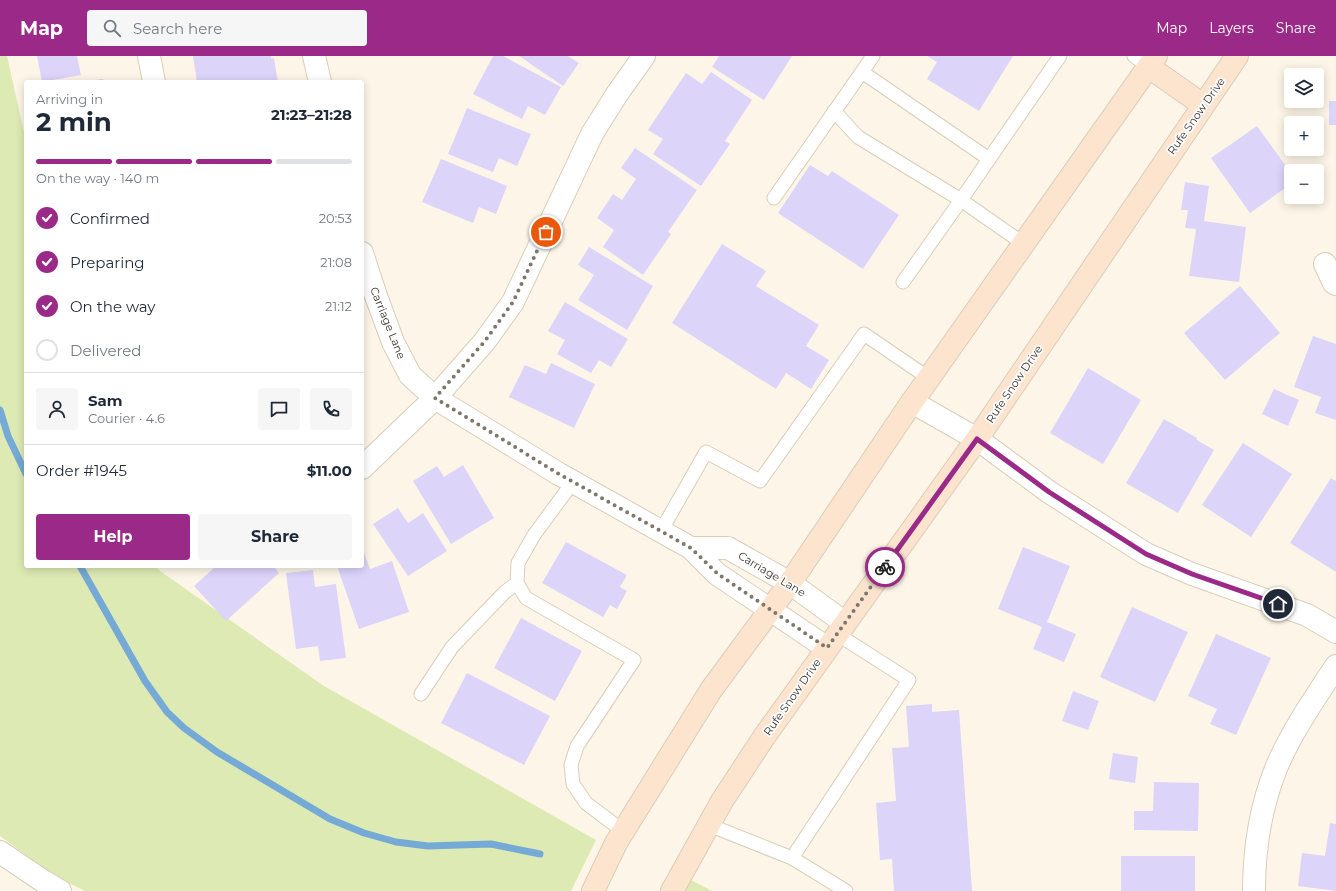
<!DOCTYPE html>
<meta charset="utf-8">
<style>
:root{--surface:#fff;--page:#f6f6f7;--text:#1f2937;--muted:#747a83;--line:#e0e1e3;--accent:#9b2987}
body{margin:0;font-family:Montserrat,sans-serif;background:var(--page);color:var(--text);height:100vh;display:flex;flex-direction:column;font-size:15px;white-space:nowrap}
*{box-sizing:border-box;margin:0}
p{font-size:13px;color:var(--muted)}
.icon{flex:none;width:22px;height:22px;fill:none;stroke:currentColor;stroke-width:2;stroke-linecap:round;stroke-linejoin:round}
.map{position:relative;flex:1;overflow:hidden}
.details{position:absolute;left:24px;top:24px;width:340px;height:488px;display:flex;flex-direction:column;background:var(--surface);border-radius:4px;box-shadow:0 2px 10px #0003}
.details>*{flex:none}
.fabs{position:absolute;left:1284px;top:12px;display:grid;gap:8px}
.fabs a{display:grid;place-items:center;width:40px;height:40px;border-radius:4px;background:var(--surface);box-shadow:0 2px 10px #0003;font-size:20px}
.pin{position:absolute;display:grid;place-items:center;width:34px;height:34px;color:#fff;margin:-17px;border:2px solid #fff;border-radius:50%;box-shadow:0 1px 4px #0007}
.courier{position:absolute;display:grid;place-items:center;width:40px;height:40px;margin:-20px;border:3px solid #9b2987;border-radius:50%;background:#fff;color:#222;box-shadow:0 1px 5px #0007}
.headline em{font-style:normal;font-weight:700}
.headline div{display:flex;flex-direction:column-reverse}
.headline{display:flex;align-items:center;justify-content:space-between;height:68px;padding:0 12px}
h1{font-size:26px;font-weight:700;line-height:30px}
.bar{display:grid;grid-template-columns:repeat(4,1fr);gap:6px 4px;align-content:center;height:48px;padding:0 12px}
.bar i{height:5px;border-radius:3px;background:var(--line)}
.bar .selected{background:var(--accent)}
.bar p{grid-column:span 4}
.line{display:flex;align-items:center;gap:10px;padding:0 12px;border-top:1px solid var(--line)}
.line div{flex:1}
.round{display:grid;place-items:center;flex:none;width:42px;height:42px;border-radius:4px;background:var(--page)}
ol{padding:0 12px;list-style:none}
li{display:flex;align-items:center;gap:12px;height:44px}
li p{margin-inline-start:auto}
li .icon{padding:4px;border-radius:50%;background:var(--accent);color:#fff;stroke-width:4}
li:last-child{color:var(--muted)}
li i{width:22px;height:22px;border:2px solid var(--line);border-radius:50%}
.button{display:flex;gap:8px;margin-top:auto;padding:8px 12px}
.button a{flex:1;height:46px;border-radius:4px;background:var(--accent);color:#fff;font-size:16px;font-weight:700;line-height:46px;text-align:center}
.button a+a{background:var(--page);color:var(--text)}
header{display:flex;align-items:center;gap:24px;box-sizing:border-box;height:56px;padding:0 20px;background:var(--accent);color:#fff}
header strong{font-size:19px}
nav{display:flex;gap:22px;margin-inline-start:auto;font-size:14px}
.search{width:280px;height:36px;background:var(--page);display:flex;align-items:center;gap:10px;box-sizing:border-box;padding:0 14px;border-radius:4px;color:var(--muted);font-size:15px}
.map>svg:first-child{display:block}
.green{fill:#deeab4}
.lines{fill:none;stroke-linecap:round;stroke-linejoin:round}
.stream{stroke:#74aad5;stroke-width:7}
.building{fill:#dcd4f9}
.lane-casing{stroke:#d9cdb7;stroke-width:15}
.street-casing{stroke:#d9cdb7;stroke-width:24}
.secondary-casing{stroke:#d9cdb7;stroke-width:24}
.lane{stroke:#fff;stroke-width:13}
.street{stroke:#fff;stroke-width:22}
.secondary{stroke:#fce4cf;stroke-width:22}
.done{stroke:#7d786d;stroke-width:4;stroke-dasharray:0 7.2}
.route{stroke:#9b2987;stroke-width:5}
.labels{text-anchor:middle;stroke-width:3.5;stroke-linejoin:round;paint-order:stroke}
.street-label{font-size:11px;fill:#38342b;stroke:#fff}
</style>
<header>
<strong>Map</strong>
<div class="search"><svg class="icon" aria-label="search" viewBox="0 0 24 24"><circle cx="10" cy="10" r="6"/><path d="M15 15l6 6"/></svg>Search here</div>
<nav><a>Map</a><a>Layers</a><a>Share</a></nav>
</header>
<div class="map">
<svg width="1336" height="835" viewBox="0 0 1336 835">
<rect width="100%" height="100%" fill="#fdf6e8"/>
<path class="green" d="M 0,0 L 7,0 L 26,85 L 26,510 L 156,510 L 160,515 L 324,630 L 596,784 L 571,835 L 85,835 L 56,821 L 0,780 Z
M 689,823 L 712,835 L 683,835 Z"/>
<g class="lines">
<path class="stream" d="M 0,354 L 8,380 L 26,418
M 80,510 L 145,625 L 167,656 L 184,672 L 217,696 L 330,763 L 364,777 L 396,786 L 428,790 L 491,788 L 540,798"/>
</g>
<path class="building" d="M 37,0 L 77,0 L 81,19 L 42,26 Z
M 193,0 L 271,0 L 271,3 L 274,2 L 278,26 L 197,26 Z
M 493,0 L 503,0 L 561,31 L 545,59 L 528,50 L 522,63 L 473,38 Z
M 519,0 L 568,0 L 579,7 L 563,30 Z
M 719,0 L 792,0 L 764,44 L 712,11 Z
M 927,0 L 1013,0 L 979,55 L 927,23 L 937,6 Z
M 711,16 L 752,44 L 725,85 L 730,88 L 701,130 L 653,98 L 663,83 L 648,74 L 686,17 L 702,28 Z
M 103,23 L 104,26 L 88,26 L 88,25 Z
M 1329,45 L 1336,45 L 1336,69 L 1329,69 Z
M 467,52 L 531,78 L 517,110 L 499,102 L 493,116 L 448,98 Z
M 1257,70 L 1291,117 L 1291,128 L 1250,157 L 1211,102 Z
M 635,92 L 697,134 L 668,176 L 671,178 L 643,219 L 603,191 L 614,174 L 597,162 L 613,138 L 622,144 L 636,123 L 621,112 Z
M 441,103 L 507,130 L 496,158 L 479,151 L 473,167 L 422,146 Z
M 810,109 L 828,120 L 832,115 L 899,159 L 863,213 L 778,157 Z
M 1185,126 L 1209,130 L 1204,165 L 1246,171 L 1239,226 L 1189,220 L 1196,173 L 1185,172 L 1188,154 L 1181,154 Z
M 722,188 L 766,215 L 756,230 L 819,269 L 806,290 L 829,304 L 811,333 L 786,317 L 776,333 L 672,267 Z
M 589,191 L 653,230 L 627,274 L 578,244 L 594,219 L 578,209 Z
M 1240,230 L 1280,277 L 1225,324 L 1184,277 Z
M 565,246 L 628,283 L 611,311 L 599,304 L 591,317 L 557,298 L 565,284 L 548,275 Z
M 1313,280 L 1336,288 L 1336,364 L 1315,357 L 1321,341 L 1294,331 Z
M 551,307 L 595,328 L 574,372 L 509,341 L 525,309 L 546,318 Z
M 1088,312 L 1141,344 L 1103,408 L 1050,377 Z
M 1274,333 L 1299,344 L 1288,370 L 1262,358 Z
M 1164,363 L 1197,382 L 1197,384 L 1214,394 L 1178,457 L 1126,427 Z
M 1243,387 L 1292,418 L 1251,481 L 1202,449 Z
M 463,409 L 494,462 L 451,488 L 413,425 L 437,410 L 444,421 Z
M 1331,422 L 1336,425 L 1336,516 L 1290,487 Z
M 398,452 L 408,467 L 423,457 L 447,495 L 408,520 L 373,468 Z
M 566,486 L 627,519 L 620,531 L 627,535 L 617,553 L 610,549 L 603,561 L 542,527 Z
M 1023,491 L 1070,510 L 1047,566 L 1076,578 L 1064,606 L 1033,593 L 1042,571 L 998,553 Z
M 364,497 L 370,513 L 392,505 L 409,556 L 359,573 L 337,510 L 362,510 L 362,498 Z
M 216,510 L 273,510 L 279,517 L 226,565 L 194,530 Z
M 313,514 L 315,531 L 336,528 L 346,602 L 320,605 L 318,590 L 296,593 L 286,517 Z
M 1132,551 L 1188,576 L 1155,646 L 1100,621 Z
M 521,562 L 582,595 L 555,645 L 494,612 Z
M 1216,578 L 1271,602 L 1236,679 L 1210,668 L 1217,653 L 1188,640 Z
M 467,617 L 550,660 L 524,709 L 441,667 Z
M 1073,635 L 1099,645 L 1088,674 L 1062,665 Z
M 932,648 L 932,656 L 959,654 L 972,835 L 894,835 L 892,803 L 880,804 L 876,747 L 896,745 L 892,692 L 909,691 L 906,650 Z
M 1113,697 L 1138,701 L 1135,727 L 1109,723 Z
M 1154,726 L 1199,727 L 1198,775 L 1134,774 L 1134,755 L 1153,755 Z
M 1330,767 L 1336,768 L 1336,835 L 1298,830 L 1302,797 L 1325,800 Z
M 1121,800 L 1195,800 L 1195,835 L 1121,835 Z"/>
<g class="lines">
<g class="lane-casing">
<path id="lane" d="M 1134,0 L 1149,11
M 862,16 L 989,103
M 834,55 L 858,81 L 961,144 L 903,226
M 774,142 L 873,0
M 1024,188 L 961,144 L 1060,0
M 573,426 L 534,479 L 518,507 L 517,527 L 526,542 L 634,604 L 577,690 L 571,709 L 573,728 L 586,747 L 623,775
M 661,475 L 706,396 L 760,425 L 864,278 L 930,323
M 421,638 L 452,591 L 505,536 L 517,527
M 709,769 L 792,802 L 846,835
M 792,802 L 909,624 L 837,578"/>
</g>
<g class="street-casing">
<path id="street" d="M 149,0 L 154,26
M 314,0 L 320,26
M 362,197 L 376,240 L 393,286 L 410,319 L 435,342 L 559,418 L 691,492 L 717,518 L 827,592
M 1325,208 L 1334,227 L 1336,228
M 912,346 L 977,383 L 1049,436 L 1146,498 L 1192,518 L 1307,559 L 1336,576
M 362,412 L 435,342 L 485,285 L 513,246 L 592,78 L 617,38 L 644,0
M 691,492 L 728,492 L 790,527 L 845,567
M 0,796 L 43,825 L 60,835
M 1254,835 C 1254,792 1261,749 1277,710 C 1292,675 1315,642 1336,610"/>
</g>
<g class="secondary-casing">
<path id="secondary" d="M 1149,11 L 1203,49
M 593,835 L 616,787 L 711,634 L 790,527 L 912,346 L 1156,0
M 672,835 L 722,745 L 764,681 L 977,383 L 1237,0"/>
</g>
<use href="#lane" class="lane"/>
<use href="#street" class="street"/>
<use href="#secondary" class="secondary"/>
</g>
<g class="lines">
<path class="done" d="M 546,176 L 513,246 L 485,285 L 435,342 L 559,418 L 691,492 L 718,518 L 827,592 L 885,511"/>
<path class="route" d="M 885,511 L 977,383 L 1049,436 L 1146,498 L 1192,518 L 1278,548"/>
</g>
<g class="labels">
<g class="street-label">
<text transform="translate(1196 60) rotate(-55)" y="4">Rufe Snow Drive</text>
<text transform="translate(388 267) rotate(68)" y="4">Carriage Lane</text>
<text transform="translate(1014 328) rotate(-56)" y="4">Rufe Snow Drive</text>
<text transform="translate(772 518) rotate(31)" y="4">Carriage Lane</text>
<text transform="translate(792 641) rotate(-55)" y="4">Rufe Snow Drive</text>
</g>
</g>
</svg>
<div class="fabs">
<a><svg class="icon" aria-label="layers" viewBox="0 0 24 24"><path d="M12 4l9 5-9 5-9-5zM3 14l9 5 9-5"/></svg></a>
<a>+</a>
<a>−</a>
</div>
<div class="pin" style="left:546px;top:176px;background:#ea580c"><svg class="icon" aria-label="bag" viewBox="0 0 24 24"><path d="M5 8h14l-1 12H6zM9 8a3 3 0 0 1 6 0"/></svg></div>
<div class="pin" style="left:1278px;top:548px;background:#1f2937"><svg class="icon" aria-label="home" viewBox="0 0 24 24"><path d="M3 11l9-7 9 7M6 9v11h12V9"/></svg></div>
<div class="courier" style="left:885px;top:511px"><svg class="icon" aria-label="bike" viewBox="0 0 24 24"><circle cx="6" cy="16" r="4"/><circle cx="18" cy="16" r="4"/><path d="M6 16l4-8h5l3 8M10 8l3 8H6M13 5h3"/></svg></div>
<section class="details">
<div class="headline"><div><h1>2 min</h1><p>Arriving in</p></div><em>21:23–21:28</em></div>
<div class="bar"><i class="selected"></i><i class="selected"></i><i class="selected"></i><i></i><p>On the way · 140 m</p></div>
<ol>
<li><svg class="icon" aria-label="check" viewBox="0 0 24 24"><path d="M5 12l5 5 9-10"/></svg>Confirmed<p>20:53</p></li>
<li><svg class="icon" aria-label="check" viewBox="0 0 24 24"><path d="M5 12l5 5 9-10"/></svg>Preparing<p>21:08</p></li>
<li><svg class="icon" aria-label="check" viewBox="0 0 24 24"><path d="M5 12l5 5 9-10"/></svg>On the way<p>21:12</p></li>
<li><i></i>Delivered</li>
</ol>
<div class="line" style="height:72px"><a class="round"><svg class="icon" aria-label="person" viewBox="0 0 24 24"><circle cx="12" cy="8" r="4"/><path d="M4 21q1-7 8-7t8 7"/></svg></a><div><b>Sam</b><p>Courier · 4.6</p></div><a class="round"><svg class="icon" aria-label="chat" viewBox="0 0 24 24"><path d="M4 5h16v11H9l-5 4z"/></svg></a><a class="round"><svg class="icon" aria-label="phone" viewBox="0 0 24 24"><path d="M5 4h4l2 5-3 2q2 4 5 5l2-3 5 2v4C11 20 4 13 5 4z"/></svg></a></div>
<div class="line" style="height:52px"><div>Order #1945</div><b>$11.00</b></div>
<div class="button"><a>Help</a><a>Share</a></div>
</section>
</div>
